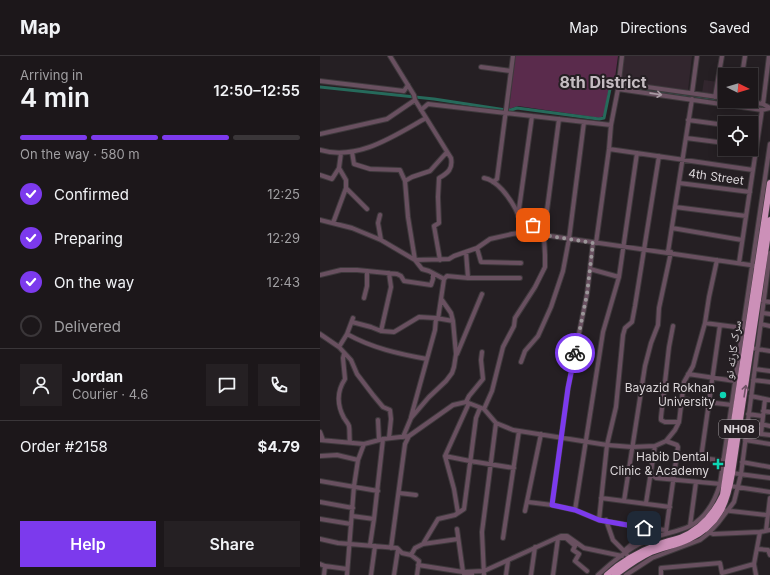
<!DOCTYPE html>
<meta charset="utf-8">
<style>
:root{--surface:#1c171a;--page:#252023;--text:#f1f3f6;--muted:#a09fa2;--line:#3a3639;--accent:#7c3aed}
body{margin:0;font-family:Inter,"Noto Naskh Arabic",sans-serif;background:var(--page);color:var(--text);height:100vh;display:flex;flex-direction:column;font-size:15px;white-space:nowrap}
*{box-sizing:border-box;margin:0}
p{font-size:13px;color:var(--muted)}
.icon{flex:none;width:22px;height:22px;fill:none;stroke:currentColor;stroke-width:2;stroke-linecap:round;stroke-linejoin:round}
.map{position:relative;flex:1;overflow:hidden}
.details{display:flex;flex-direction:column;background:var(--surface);width:320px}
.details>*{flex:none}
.needle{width:26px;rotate:95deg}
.tools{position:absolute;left:398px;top:12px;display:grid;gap:8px}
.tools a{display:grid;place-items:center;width:40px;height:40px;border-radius:0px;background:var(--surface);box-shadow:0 2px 10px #0003,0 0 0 1px var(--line);font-size:20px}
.pin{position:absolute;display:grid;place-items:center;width:34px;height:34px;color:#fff;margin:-17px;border-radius:8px;box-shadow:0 2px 6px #0006}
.courier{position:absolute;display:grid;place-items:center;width:40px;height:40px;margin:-20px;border:3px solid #7c3aed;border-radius:50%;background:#fff;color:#222;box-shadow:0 1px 5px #0007}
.headline em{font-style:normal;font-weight:600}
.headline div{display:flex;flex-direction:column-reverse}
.headline{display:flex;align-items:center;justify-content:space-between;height:68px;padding:0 20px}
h1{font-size:26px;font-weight:600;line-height:30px}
.bar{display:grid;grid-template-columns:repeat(4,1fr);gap:6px 4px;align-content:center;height:48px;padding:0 20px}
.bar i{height:5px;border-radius:3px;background:var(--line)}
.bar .active{background:var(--accent)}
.bar p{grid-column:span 4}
.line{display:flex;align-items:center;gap:10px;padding:0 20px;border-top:1px solid var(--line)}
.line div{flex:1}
.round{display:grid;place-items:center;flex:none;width:42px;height:42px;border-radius:0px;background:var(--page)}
ol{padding:0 20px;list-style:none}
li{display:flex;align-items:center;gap:12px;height:44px}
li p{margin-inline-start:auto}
li .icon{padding:4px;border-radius:50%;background:var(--accent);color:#fff;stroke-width:4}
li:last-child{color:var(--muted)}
li i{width:22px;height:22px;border:2px solid var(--line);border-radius:50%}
.primary-button{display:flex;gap:8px;margin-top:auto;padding:8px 20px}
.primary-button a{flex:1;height:46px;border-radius:0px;background:var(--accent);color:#fff;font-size:16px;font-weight:600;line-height:46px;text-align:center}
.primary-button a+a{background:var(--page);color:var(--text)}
header{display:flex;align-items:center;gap:24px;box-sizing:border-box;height:56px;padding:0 20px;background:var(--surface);border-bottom:1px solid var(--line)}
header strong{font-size:19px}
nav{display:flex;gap:22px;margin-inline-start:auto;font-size:14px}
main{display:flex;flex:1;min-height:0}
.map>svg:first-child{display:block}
.built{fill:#32262e}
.green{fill:#5a2b4c}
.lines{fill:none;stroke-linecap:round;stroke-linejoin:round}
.stream{stroke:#266a5b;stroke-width:1}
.canal{stroke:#266a5b;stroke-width:3}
.minor-casing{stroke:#3e393c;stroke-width:6}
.highway-casing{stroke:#3e393c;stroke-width:8}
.minor{stroke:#695060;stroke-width:4}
.highway{stroke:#cc90b8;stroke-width:6}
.oneway{stroke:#a89aa3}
.oneway2{stroke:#705266}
.done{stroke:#9b9699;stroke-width:4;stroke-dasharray:0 7.2}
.route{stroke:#7c3aed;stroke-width:5}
.poi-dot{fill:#0ed5b4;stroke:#251f23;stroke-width:1.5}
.labels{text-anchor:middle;stroke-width:4;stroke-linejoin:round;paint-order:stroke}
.shield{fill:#251f23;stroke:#a49fa2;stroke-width:1}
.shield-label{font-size:11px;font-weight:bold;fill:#dbd6d9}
.street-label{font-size:12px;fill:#dbd6d9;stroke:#251f23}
.poi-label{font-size:12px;fill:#dbd6d9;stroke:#251f23;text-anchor:end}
.district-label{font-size:16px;font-weight:bold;fill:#c4bcc1;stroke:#251f23}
</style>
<header>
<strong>Map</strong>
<nav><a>Map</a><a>Directions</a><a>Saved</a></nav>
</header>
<main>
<section class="details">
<div class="headline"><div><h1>4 min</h1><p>Arriving in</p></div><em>12:50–12:55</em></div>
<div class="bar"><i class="active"></i><i class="active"></i><i class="active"></i><i></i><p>On the way · 580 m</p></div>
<ol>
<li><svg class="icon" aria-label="check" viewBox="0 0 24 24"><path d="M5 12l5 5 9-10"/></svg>Confirmed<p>12:25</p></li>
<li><svg class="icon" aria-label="check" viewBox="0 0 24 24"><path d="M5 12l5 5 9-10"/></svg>Preparing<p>12:29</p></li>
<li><svg class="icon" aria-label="check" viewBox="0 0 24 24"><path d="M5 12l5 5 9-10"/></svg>On the way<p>12:43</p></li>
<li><i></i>Delivered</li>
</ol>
<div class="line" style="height:72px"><a class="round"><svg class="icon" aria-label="person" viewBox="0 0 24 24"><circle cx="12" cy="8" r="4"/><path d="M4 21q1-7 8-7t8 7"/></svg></a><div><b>Jordan</b><p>Courier · 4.6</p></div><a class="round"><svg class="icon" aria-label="chat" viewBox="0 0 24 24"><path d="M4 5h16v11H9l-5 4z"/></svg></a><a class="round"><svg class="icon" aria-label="phone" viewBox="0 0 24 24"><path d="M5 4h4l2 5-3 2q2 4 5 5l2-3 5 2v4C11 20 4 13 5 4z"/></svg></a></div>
<div class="line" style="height:52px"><div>Order #2158</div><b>$4.79</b></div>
<div class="primary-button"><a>Help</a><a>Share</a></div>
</section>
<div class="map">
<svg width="450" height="519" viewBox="0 0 450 519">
<rect width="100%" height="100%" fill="#251f23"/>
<path class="built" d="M 304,0 L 372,0 L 368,34 L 301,25 Z
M 384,24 L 405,27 L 405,40 L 382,37 Z"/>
<path class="green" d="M 195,0 L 298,0 L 294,29 L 291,29 L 289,31 L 284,59 L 280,62 L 198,50 L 189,53 Z"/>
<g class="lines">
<path class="stream" d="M 302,31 L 405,45
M 409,45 L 425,47"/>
<path class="canal" d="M 0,31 L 114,43 L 186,54 L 191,54 L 197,52 L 279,63 L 284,62 L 290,33 L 292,30 L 296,30"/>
<g class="minor-casing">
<path id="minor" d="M 70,0 L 94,39 L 95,44 L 131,102 C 133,113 128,117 119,122 L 118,141 L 119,167 L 114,170 L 120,204
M 161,11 L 191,15
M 422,19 L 425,0
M 0,25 L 84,35 L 88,29
M 299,27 L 405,42
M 298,33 L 442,54 L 450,52
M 372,37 L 377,0
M 395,41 L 402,0
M 424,45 L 443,48 L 450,52
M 443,48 L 449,0
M 101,54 L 108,48 L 291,69
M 368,64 L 405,69
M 431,72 L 439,73
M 0,78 L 67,63 L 95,44
M 366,82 L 405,87
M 289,93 L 433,114
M 0,94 C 38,105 74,80 106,62
M 32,96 L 34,108 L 50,113 L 80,114 L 85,125 L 88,161 L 95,204 L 129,203 L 134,200 L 157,192 L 170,183 L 192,178 L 213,175 L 224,181 L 224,179 L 437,210
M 19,112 L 26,124 L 26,132 L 47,153
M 0,119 L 12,123 L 19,112 L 21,97
M 164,122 C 177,124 189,141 195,152 C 198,157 198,162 203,165 C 210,171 219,170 224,179
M 85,125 L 92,121 L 110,115 L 127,96
M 173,126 L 177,123 L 193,0
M 359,127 L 430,136
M 355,151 L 426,160
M 60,159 L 58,167 L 61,184
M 198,160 L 212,60
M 0,164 L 32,172 L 61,184 L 95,204 L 102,213 L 109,215 L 124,223
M 13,167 L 26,132
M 352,172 L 422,184
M 224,177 L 239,63
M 276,187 L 289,93 L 291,69 L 298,33 L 302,0
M 157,192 L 161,206 L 201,207
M 146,196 L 148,222
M 348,196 L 372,43
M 419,207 L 442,54
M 270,213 L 299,221
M 0,219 L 21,214 L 37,214 L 77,218 L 81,220 L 84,225 L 111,229 L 113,223 L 113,217
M 44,242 L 47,230 L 47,215
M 443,245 L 450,246
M 443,257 L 450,258
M 118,263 L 124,223 L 127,220 L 148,222 L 200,222
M 32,266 L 51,271 L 61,275 L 74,276 L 99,261 L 116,262 L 133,265
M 385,267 L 389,241 L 397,204
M 441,268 L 450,270
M 353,270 L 349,291 L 341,361 L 341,364 L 345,366 L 359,366
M 61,275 L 71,231 L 69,217
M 0,278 L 19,291 L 31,304 L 37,318 L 53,339 L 63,351 L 70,354 L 71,363 L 69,382
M 27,278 C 52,292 79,298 107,303
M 19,291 L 27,278 L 33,262
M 431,292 L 450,295
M 24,298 L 23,302 L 25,323 C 17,335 17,349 24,362 C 26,365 28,367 29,370 C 30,375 29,381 30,386
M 137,298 L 162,238
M 201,306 L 205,295 L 218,280 L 231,251 L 243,215 L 249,183 L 264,66
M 435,313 L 450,315
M 368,318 L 415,325
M 433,324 L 450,326
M 431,340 L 450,344
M 362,343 L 412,349
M 445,343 L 441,378 L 450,379
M 146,346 L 149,340 L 163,323 L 161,304 L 162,296
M 164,353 L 172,335 L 183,291 L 194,270 L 195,262 L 215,231 L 225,211 L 225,199 L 224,181
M 443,355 L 450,356
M 428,358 L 442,360
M 91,361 L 115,274 L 116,262
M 58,364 L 59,384
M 441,368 L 450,370
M 427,371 L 440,373
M 0,376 L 3,384
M 83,381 L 91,362 L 109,341 L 126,325 L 132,317 L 134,311 L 136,298 L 133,265 L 131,257 L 122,244
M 0,384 L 44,388
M 425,384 L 450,388
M 358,399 L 405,405
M 0,400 L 17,399 L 38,404
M 125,400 L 150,405 L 194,412
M 381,402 L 400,269
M 422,406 L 450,411
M 412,417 L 450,422
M 331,418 L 336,422 L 401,428
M 0,425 L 58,435
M 410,430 L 450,436
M 79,437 L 96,439
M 281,442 L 350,451
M 304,445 L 325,310 L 331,287 L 338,269 L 339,252 L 351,196
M 0,446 L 33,452
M 208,446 L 232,449 L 255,454 L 279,464 L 324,472 L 346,474
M 326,447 L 335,390
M 232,449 L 248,332 L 267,238 L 273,187
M 255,454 L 283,276 L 299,221 L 317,97
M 402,454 L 447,459
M 205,455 L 221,378
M 138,457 L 134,433 L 125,400 L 149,347
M 32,460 L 54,463
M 0,463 L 31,468
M 279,464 L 287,389 L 296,351 L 303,279 L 305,272 L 312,266 L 315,250 L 339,100
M 286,464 L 293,484 L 304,495 L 307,499
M 370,470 L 376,426
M 137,473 L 143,516
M 346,475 L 358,391 L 357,389 L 346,385
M 446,475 L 450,442
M 388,476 L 393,478 L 440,476 L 450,474
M 183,482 L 199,375
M 0,483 L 18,487 L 77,492 L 82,497 L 91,499 L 99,505 L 97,519
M 103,488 L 138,483
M 50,489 L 54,463 L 63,383
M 71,492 L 85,388 L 89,380
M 438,493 L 448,494 L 450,499
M 304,495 L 320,481 L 324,472
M 91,499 L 95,492 L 103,488 L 118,463 L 135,459 L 144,453 L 156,362 L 160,352
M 0,508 L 5,510 L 27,513
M 98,509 L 143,516 L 164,515 L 241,480 L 247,480 L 264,492 L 302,500
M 4,519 L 5,510
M 27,519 L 34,430 L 38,404 L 44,388 L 63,383 L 89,380 L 133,349 L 146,346 L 164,353 L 176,367 L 193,374 L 287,389 L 312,391 L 335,390 L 346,385 L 355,374 L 359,366 L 364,326 L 373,310 L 385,267 L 423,272
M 51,519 L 55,490
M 74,519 L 78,493
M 144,519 L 152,518
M 164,519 L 162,476 L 176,367
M 186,519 L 188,505
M 211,519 L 215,491
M 233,519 L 238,482 L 246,482 L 255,490 L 253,494 L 259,498 L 255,505 L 267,515
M 278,519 C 291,507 307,494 323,486 C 338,478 356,477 370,470 C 387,461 395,445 400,428 L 450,88
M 306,519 L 332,502 L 380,484 L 389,477 L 398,467 L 414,446 L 421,418 L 450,197
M 341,519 L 341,512 L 400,507 L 402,517 L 434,508
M 436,519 L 434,508 L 440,476"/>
</g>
<g class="highway-casing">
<path id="highway" d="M 287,519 C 301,506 318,496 337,489 C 344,486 353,484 360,482 C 380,474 394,458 403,439 L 450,127
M 295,519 C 307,510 318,502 331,496 C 343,491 357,489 369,483 C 399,469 407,447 412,417 L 450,164"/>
</g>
<use href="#minor" class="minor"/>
<use href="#highway" class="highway"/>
</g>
<defs><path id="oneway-shaft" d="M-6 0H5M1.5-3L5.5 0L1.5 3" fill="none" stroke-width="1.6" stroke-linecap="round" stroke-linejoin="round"/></defs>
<use class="oneway" href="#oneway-shaft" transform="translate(336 38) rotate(8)"/>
<use class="oneway2" href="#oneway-shaft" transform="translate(425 335) rotate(-81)"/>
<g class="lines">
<path class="done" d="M 213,169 L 224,177 L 224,179 L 273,187 L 267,238 L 255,297"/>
<path class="route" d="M 255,297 L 248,332 L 232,449 L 255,454 L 279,464 L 324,472"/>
</g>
<g class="poi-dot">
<circle cx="403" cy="339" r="4"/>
<path d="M396 402h4v4h4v4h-4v4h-4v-4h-4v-4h4z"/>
</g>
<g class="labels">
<rect class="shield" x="399" y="364" width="40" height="18" rx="3"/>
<g class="shield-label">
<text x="419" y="377">NH08</text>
</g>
<g class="street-label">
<text transform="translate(396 121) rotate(8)" y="4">4th Street</text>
<text transform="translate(413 294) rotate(-82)" y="4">سرک کارته نو</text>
</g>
<g class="poi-label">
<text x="395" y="336">Bayazid Rokhan<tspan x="395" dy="14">University</tspan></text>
<text x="389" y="405">Habib Dental<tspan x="389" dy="14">Clinic &amp; Academy</tspan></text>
</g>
<g class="district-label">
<text x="283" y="32">8th District</text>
</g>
</g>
</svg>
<div class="tools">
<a><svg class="needle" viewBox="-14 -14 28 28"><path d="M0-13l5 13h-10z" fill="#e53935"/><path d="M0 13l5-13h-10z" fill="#a09fa2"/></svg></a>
<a><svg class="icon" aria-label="locate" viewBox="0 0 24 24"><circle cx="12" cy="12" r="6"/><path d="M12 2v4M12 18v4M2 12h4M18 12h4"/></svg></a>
</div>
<div class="pin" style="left:213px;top:169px;background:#ea580c"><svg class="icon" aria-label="bag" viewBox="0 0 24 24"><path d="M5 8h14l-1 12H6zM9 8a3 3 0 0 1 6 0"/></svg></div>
<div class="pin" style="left:324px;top:472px;background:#1f2937"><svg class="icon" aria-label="home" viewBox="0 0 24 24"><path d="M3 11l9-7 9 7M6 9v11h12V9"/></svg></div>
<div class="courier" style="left:255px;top:297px"><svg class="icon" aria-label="bike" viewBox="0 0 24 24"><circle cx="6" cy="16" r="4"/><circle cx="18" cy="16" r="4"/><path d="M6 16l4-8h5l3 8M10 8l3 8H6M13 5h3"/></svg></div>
</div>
</main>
